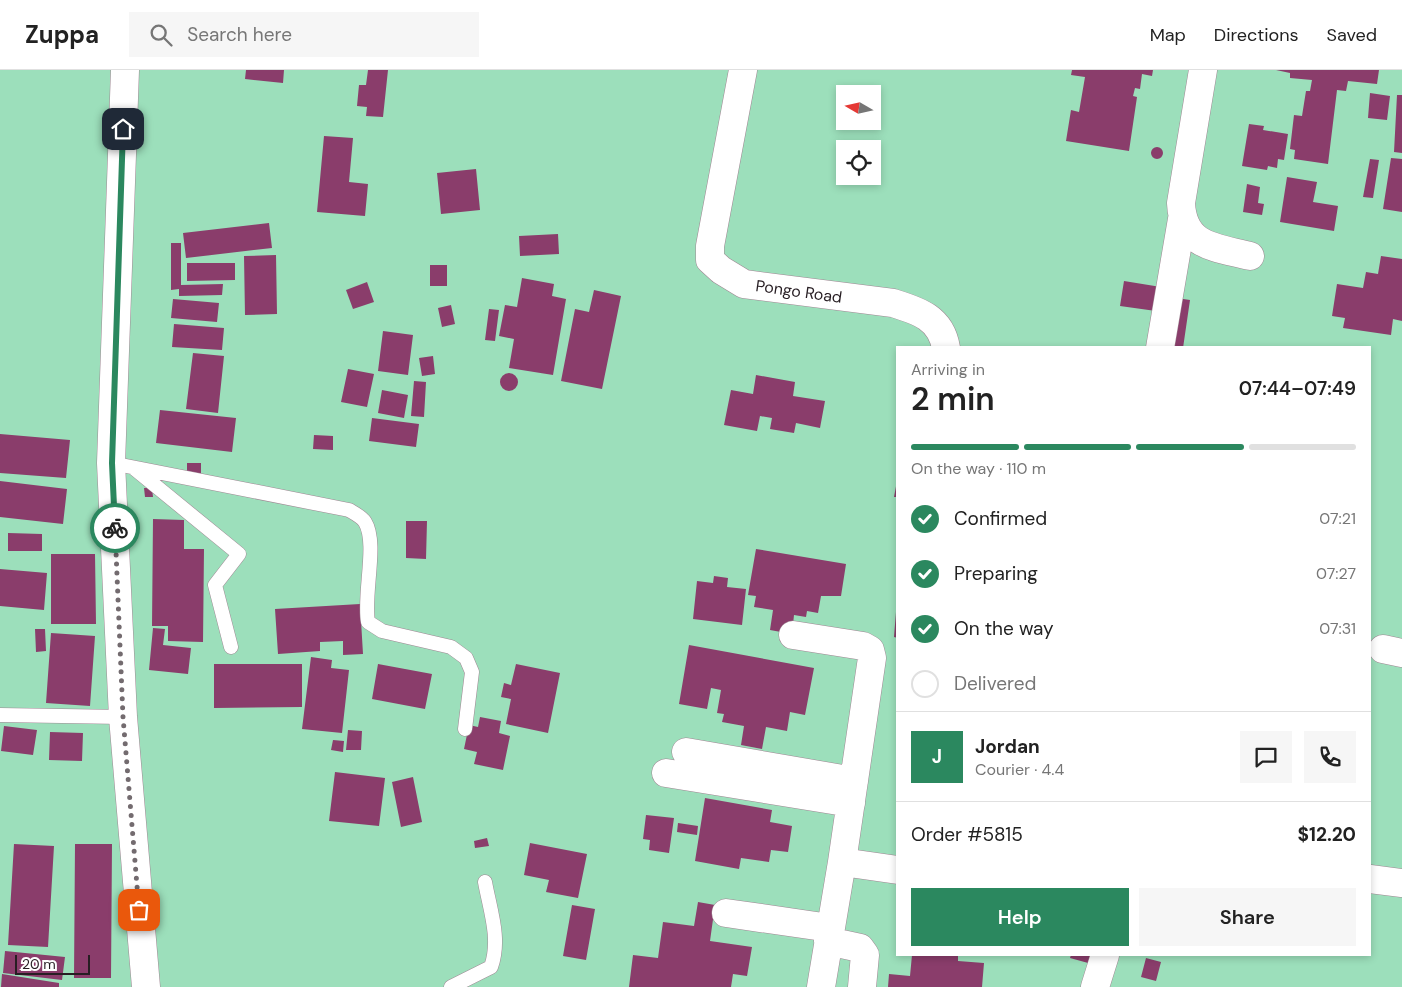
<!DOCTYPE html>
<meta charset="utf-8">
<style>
:root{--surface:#fff;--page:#f6f6f6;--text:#222;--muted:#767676;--line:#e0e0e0;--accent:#2b885f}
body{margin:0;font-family:"DM Sans",sans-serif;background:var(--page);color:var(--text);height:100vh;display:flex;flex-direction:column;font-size:19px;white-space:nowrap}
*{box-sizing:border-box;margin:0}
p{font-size:16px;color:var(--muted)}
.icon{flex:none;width:28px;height:28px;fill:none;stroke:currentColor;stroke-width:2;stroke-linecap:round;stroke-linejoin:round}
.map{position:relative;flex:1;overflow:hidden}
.side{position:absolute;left:896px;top:276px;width:475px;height:610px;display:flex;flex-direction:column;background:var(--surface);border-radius:0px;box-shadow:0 2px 8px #0003}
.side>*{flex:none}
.needle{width:32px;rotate:279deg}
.fabs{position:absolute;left:836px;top:15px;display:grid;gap:10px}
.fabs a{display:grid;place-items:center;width:45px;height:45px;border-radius:0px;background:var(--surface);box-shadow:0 2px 8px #0003;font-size:25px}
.scale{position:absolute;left:15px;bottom:12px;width:75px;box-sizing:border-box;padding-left:5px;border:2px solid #271e23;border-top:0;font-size:14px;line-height:18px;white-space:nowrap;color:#271e23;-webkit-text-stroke:4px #fff;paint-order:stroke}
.pin{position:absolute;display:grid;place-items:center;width:42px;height:42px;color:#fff;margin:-21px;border-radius:10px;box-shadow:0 2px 8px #0006}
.courier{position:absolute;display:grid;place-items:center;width:50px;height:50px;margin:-25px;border:4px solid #2b885f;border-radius:50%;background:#fff;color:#222;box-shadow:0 1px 6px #0007}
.head em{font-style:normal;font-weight:600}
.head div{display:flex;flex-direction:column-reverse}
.head{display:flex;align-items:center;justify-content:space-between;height:85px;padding:0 15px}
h1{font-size:32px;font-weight:600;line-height:38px}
.bar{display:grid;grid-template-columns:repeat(4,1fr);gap:8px 5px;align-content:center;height:60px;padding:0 15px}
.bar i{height:6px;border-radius:4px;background:var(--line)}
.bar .active{background:var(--accent)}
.bar p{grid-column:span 4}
.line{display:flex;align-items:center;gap:12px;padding:0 15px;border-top:1px solid var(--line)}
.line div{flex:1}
.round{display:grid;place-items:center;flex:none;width:52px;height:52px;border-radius:0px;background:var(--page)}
ol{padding:0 15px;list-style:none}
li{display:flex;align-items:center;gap:15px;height:55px}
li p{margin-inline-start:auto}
li .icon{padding:5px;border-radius:50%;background:var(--accent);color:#fff;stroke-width:4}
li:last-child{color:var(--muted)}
li i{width:28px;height:28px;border:2px solid var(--line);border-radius:50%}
.cta{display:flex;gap:10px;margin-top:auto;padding:10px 15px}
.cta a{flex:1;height:58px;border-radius:0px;background:var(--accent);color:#fff;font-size:20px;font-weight:600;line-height:58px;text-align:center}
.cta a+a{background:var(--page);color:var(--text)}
header{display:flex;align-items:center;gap:30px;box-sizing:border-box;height:70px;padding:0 25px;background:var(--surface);border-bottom:1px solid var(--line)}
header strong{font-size:24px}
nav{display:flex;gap:28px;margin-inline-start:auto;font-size:18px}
.search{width:350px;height:45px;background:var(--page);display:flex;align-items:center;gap:12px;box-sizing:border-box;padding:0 18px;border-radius:0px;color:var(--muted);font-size:19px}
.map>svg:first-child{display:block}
.green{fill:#9cdfbb;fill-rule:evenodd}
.building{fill:#8a3d6b}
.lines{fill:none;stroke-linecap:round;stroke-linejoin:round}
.lane-casing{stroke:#9f8793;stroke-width:15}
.street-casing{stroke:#9f8793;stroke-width:29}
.lane{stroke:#fff;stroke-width:14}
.street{stroke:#fff;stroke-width:28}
.done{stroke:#736b6f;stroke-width:5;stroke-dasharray:0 9}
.route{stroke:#2b885f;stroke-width:6}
.labels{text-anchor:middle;stroke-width:5;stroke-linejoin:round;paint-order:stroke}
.street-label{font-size:16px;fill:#271e23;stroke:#fff}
</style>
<header>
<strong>Zuppa</strong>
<div class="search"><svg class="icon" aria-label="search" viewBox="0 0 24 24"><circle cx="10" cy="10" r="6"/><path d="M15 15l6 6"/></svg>Search here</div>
<nav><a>Map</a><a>Directions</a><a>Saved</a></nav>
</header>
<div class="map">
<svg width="1402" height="917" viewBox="0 0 1402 917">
<rect width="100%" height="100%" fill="#fff9fc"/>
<path class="green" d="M 0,0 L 1402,0 L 1402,917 L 0,917 ZM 845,24 L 872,24 L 872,51 L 845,51 ZM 845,79 L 872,79 L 872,106 L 845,106 ZM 898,278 L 1370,278 L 1370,885 L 898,885 Z"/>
<path class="building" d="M 246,0 L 284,0 L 283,13 L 245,9 Z
M 368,0 L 388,0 L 383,47 L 366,46 L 367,37 L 357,36 L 359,15 L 366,15 Z
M 1072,0 L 1153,0 L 1152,6 L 1142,4 L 1140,19 L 1135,18 L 1133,26 L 1137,27 L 1129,81 L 1066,71 L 1071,40 L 1079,42 L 1085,7 L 1071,5 Z
M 1276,0 L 1379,0 L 1377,14 L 1348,11 L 1346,21 L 1337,20 L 1328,94 L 1294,89 L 1295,80 L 1290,79 L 1294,45 L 1302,46 L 1306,21 L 1310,21 L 1312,10 L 1290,8 L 1290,3 Z
M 1370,23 L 1390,26 L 1387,50 L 1368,48 Z
M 1397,25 L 1402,25 L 1402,83 L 1394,82 Z
M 1249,54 L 1264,56 L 1263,60 L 1288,64 L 1284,90 L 1278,89 L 1277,98 L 1268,96 L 1267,100 L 1242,96 Z
M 324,66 L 353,68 L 349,112 L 368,114 L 365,146 L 317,142 Z
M1151 83a6 6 0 1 1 12 0a6 6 0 1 1-12 0Z
M 1391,88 L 1402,89 L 1402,142 L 1383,139 Z
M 1370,89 L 1379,90 L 1373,128 L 1363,127 Z
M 476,99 L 480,140 L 441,144 L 437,103 Z
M 1287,107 L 1317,112 L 1313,132 L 1338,136 L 1334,161 L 1280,152 Z
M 1247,114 L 1260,117 L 1258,133 L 1264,134 L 1262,145 L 1243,142 Z
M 269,153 L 272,178 L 186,188 L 183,163 Z
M 558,164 L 559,184 L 520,186 L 519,166 Z
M 171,173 L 181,173 L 181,215 L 223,214 L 222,225 L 179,226 L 179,219 L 171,220 Z
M 276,185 L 277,244 L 245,245 L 244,186 Z
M 1381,186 L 1402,189 L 1402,251 L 1393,249 L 1391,265 L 1343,258 L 1345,248 L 1332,246 L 1337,214 L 1363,218 L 1366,202 L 1378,204 Z
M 187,193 L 235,193 L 235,210 L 187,211 Z
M 430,195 L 447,195 L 447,216 L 430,216 Z
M 522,208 L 554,214 L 552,226 L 566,229 L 553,305 L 509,298 L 514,269 L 499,266 L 505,235 L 517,237 Z
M 1124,211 L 1167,218 L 1163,242 L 1120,236 Z
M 367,212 L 374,232 L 353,239 L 346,220 Z
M 594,220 L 621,226 L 602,319 L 561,311 L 575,239 L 589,242 Z
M 1170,227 L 1190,230 L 1183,278 L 1163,278 Z
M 173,229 L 219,233 L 217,252 L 171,248 Z
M 451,235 L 455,254 L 442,257 L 438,238 Z
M 489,239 L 499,240 L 495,271 L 485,270 Z
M 174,254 L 224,258 L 222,280 L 172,277 Z
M 383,261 L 413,265 L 408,305 L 378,301 Z
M 193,283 L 224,286 L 218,343 L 186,339 Z
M 433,286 L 435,304 L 422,306 L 419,288 Z
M 348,299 L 374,304 L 367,337 L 341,332 Z
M500 312a9 9 0 1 1 18 0a9 9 0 1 1-18 0Z
M 756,305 L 795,312 L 793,326 L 825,331 L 820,358 L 796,353 L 794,363 L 770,359 L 772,348 L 760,346 L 757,361 L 724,355 L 731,320 L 753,324 Z
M 414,311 L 426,312 L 424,347 L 411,346 Z
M 382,320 L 408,325 L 404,348 L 378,343 Z
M 160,340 L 236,348 L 232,382 L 156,373 Z
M 372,348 L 419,354 L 416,377 L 369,371 Z
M 0,364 L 70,370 L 66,408 L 0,403 Z
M 314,365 L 333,366 L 333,380 L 313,379 Z
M 896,368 L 898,368 L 898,389 L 896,389 Z
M 187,393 L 201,393 L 201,406 L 187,406 Z
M 0,411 L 67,419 L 63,454 L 0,447 Z
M 897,411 L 898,411 L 898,427 L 894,427 Z
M 144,418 L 152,418 L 153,427 L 145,427 Z
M 153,449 L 184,450 L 184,479 L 204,479 L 203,572 L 168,571 L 168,556 L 152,556 Z
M 406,451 L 427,451 L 426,489 L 406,488 Z
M 8,463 L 42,464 L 42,481 L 8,481 Z
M 756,479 L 846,494 L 841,526 L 821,526 L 818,543 L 807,541 L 806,547 L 794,545 L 792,564 L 770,560 L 773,540 L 754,537 L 756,526 L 748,525 Z
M 51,484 L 95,484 L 96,554 L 51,554 Z
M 0,499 L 47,503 L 44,540 L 0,536 Z
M 714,506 L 728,508 L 727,517 L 746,519 L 742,555 L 693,549 L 697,511 L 713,513 Z
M 360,534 L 363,584 L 343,585 L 343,571 L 320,572 L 320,581 L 278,584 L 275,539 Z
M 896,542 L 898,542 L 898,568 L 894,567 Z
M 153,558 L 165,559 L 163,575 L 191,578 L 188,604 L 149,600 Z
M 35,559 L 45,559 L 46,581 L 36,582 Z
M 51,563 L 95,566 L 90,636 L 46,633 Z
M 689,575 L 814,598 L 805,645 L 790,642 L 787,661 L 766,657 L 762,679 L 741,675 L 744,656 L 722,652 L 724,644 L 717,643 L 721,620 L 711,618 L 707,639 L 679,634 Z
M 311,587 L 332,590 L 331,598 L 349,600 L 342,663 L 302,659 Z
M 214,594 L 302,594 L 302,637 L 214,638 Z
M 378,594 L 432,604 L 425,639 L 372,629 Z
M 516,594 L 560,603 L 548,663 L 506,654 L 511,629 L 501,627 L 504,613 L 511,615 Z
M 480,647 L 501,651 L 499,663 L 510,666 L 503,700 L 474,694 L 477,682 L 464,679 L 469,655 L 478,657 Z
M 4,656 L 37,660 L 33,685 L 1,681 Z
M 348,660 L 362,661 L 361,680 L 346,680 Z
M 50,662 L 83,663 L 82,691 L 49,690 Z
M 333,670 L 344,671 L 343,682 L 331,680 Z
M 335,702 L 385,708 L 379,756 L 329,751 Z
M 413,707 L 422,752 L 401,757 L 392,712 Z
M 705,728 L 772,740 L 770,752 L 792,756 L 788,782 L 771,780 L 769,792 L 741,788 L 739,799 L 695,791 Z
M 646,745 L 674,748 L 669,783 L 649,780 L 650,770 L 643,769 Z
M 678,753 L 698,756 L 697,765 L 677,762 Z
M 487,768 L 489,776 L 475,778 L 474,771 Z
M 530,773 L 587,784 L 578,828 L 546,822 L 549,810 L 524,805 Z
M 14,774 L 54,776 L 48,877 L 8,875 Z
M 75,774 L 112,774 L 111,908 L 74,908 Z
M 698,832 L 715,835 L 710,871 L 752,877 L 747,906 L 733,904 L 731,917 L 629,917 L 633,885 L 658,888 L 663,852 L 694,856 Z
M 572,835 L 595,839 L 586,890 L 563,886 Z
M 5,881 L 65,887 L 62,910 L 3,903 Z
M 912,885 L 958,885 L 958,891 L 984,893 L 982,917 L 888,917 L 889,904 L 910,906 Z
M 1071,885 L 1102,885 L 1099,896 L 1070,888 Z
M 1146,888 L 1161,892 L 1156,911 L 1141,907 Z
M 2,904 L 59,913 L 59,917 L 1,917 Z"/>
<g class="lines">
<g class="lane-casing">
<path id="lane" d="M 111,393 L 349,440 C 354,443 362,447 365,452 C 378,473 363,524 368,552 L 382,561 L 451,577 L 466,588 L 472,602 L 465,659
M 135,399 L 239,484 L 215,515 L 231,577
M 0,645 L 123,647
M 451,917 L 491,897 C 501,869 490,840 485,812"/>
</g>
<g class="street-casing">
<path id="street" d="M 125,0 L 111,393 L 123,647 L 146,917
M 743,0 L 710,176 L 710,190 L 721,200 L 744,214 L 893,233 C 919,241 941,248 946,278
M 1203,0 L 1181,133 C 1183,177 1215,177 1250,186
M 1160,278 L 1182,149
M 793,565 L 863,576 L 870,580 L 872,588 L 842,792 L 821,917
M 1383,579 L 1402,583
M 686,682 L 854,711
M 666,703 L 851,733
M 842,792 L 898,800
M 1370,809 L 1402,813
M 726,843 L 830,858
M 828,871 L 860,878 L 865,885 L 862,917
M 1095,917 L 1105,885"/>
</g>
<use href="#lane" class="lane"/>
<use href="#street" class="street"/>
</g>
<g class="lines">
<path class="done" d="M 115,458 L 123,647 L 139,840"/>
<path class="route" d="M 115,458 L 112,393 L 123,59"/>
</g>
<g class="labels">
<g class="street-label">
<text transform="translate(799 221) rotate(8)" y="6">Pongo Road</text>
</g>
</g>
</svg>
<div class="fabs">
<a><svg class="needle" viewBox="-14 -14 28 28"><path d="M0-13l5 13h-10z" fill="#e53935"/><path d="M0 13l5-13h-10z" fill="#767676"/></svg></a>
<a><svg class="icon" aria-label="locate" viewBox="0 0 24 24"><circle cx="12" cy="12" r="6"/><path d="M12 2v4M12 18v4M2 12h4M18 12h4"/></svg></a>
</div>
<div class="scale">20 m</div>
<div class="pin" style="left:139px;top:840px;background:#ea580c"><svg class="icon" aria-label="bag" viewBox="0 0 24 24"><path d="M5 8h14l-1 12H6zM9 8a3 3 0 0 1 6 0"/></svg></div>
<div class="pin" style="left:123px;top:59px;background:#1f2937"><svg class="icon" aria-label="home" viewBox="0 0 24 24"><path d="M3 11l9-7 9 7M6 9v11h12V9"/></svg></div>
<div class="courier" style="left:115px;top:458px"><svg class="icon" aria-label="bike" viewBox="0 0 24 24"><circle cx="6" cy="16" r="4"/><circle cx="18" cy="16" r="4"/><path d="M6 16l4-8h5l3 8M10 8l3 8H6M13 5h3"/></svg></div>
<section class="side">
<div class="head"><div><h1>2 min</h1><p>Arriving in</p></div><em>07:44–07:49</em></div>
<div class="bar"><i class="active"></i><i class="active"></i><i class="active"></i><i></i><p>On the way · 110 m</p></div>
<ol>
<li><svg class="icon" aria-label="check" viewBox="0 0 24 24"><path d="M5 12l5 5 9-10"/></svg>Confirmed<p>07:21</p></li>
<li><svg class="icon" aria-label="check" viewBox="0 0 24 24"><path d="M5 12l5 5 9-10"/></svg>Preparing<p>07:27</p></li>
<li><svg class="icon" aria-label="check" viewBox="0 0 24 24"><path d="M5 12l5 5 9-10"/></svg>On the way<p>07:31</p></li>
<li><i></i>Delivered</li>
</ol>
<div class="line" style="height:90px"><b class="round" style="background:var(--accent);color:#fff">J</b><div><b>Jordan</b><p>Courier · 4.4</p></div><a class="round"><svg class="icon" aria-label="chat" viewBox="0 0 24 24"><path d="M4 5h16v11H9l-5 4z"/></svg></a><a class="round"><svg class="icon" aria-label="phone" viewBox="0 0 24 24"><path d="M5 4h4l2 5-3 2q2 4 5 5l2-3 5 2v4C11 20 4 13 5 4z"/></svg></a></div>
<div class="line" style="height:65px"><div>Order #5815</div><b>$12.20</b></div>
<div class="cta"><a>Help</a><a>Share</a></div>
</section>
</div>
